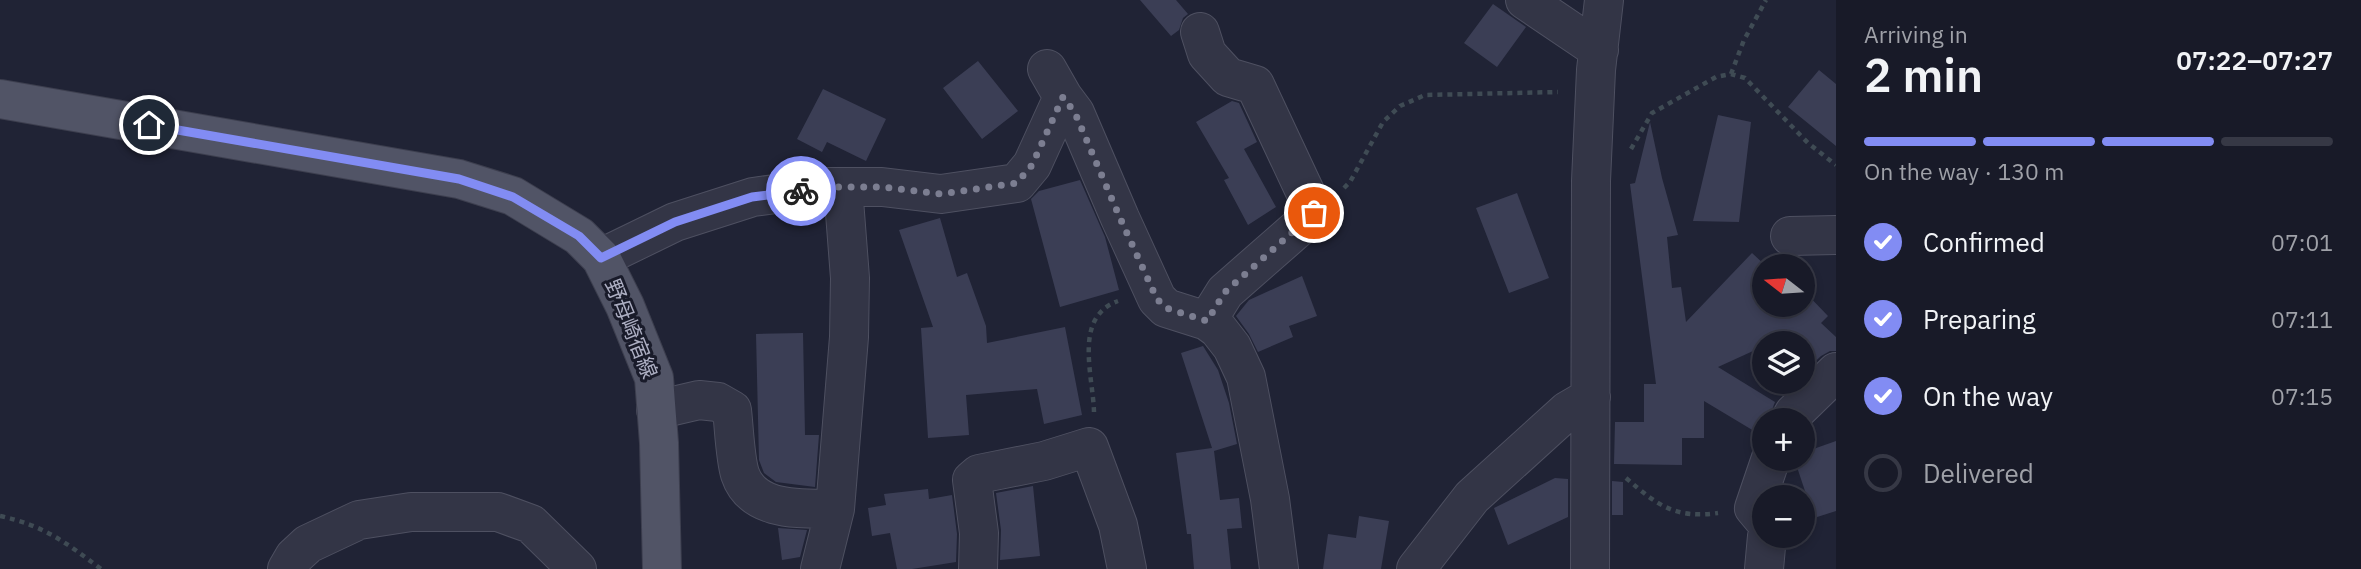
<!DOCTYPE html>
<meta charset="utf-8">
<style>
:root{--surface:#181a28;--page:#212330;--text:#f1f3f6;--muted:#9fa1a8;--line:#363845;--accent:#828cf3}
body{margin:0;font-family:"IBM Plex Sans","Noto Sans JP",sans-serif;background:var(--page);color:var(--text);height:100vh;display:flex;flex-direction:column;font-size:26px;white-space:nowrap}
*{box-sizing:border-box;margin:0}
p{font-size:23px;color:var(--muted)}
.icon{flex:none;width:38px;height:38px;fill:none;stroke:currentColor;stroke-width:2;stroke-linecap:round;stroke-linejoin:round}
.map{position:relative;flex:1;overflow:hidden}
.side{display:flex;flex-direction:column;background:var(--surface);width:525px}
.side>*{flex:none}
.needle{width:46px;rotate:287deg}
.controls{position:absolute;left:1752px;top:254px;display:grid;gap:14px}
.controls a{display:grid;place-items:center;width:63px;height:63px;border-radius:50%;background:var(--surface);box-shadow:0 4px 10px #0003,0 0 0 2px var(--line);font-size:35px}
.pin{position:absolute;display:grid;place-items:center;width:60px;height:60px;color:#fff;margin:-30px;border:4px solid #fff;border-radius:50%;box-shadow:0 2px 7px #0007}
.courier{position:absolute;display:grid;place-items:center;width:70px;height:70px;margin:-35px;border:5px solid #828cf3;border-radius:50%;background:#fff;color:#222;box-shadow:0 2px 9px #0007}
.head em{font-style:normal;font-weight:600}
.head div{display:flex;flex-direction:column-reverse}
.head{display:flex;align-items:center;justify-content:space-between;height:119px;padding:0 28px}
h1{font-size:46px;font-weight:600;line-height:52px}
.bar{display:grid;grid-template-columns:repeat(4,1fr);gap:10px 7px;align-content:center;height:84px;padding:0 28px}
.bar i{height:9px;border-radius:5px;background:var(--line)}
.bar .selected{background:var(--accent)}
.bar p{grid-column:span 4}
ol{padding:0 28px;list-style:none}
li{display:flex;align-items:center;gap:21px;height:77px}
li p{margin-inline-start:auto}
li .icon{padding:7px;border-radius:50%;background:var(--accent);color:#fff;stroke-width:4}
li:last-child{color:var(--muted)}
li i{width:38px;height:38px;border:4px solid var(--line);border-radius:50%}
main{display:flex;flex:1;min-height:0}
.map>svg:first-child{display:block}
.building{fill:#3b3e55}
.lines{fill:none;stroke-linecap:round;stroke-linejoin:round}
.minor-casing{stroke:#4e5061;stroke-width:40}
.major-casing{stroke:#3d3f4f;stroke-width:40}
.path{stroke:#3f4b54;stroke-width:4.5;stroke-dasharray:5 5;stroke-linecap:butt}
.minor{stroke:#333546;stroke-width:38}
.major{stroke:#515466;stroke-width:38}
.done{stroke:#7c7e91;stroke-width:7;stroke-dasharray:0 12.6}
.route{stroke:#828cf3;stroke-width:9}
.labels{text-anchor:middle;stroke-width:6;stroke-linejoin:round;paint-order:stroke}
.street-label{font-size:21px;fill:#adafc3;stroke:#191b2a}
</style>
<main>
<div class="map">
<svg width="1836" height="569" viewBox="0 0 1836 569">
<rect width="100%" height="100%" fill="#202335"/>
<path class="building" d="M 1140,0 L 1176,0 L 1188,14 L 1183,18 L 1179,30 L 1171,36 Z
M 1493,4 L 1526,27 L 1497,67 L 1464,43 Z
M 978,61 L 1018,111 L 982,139 L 943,88 Z
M 1819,70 L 1836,84 L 1836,146 L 1788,107 Z
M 823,89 L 886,119 L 866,161 L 827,142 L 822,152 L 797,139 Z
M 1232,101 L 1239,103 L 1257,142 L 1244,149 L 1276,207 L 1248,225 L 1224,180 L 1229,178 L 1196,122 Z
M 1718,115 L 1751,122 L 1739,222 L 1693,221 Z
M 1650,122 L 1662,178 L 1678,235 L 1667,237 L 1672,288 L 1681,287 L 1686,322 L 1752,253 L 1766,266 L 1764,266 L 1764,304 L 1802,304 L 1803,290 L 1828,316 L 1821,323 L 1836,337 L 1836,351 L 1830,351 L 1821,356 L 1802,374 L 1802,343 L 1764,343 L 1764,346 L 1718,367 L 1775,402 L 1768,420 L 1764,420 L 1764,437 L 1704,401 L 1704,438 L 1682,438 L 1682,465 L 1614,464 L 1615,422 L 1644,422 L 1644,384 L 1656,384 L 1630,184 L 1635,183 Z
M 1080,180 L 1105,237 L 1119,290 L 1060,307 L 1031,199 L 1039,191 Z
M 1517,193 L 1549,278 L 1509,293 L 1476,208 Z
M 940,218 L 957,277 L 967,273 L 986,326 L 987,343 L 1065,327 L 1082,415 L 1044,424 L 1037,389 L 966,395 L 969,435 L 928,438 L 921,328 L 933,327 L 899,230 Z
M 1302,276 L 1317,316 L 1289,326 L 1293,337 L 1258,352 L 1249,334 L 1236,316 L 1249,300 Z
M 803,333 L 805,435 L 819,435 L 815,487 L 776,482 L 764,473 L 759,460 L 756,334 Z
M 1203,346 L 1218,370 L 1229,403 L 1237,444 L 1214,451 L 1220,500 L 1239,498 L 1242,528 L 1227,529 L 1231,569 L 1194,569 L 1191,534 L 1187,534 L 1176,453 L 1212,448 L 1181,353 Z
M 1836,441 L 1836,511 L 1814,518 L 1794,458 L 1802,458 L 1802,453 Z
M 1555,478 L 1568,479 L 1568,517 L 1508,545 L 1494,508 Z
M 1612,481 L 1623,482 L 1623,515 L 1612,515 Z
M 1033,486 L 1040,556 L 1000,560 L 1001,530 L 996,493 Z
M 928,489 L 929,499 L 952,495 L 957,534 L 956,562 L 912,569 L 897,569 L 890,533 L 872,536 L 868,508 L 886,505 L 884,494 Z
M 1359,516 L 1389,521 L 1381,569 L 1323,569 L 1328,534 L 1356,538 Z
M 778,528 L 807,530 L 800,557 L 782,560 Z"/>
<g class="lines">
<g class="minor-casing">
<path id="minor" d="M 1525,0 L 1599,50
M 1200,32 L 1207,54 L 1228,77 L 1255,85 L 1315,213 L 1225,292 L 1207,321
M 1047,69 L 1063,97 L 1075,113 L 1120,218 L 1157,299 L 1166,308 L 1207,321 L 1218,329 L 1232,347 L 1246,377 L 1270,499 L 1279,569
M 1790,236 L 1836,235
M 601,258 L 675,222 L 753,197 L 828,187 L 882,187 L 941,194 L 1017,183 L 1032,165 L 1063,97
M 656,410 L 699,400 L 718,402 L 732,410 C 734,427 735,458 740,474 C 753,513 803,508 835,509
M 1790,420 L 1794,413 L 1836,372
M 1764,520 L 1754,508 L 1771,458
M 287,569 L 294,557 L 308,544 L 359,520 L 411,512 L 498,512 L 531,524 L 577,569
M 820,569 L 835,509 L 849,337 L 850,278 L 843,187
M 978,569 L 979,533 L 972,480 L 979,474 L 1044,461 L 1089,447 L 1118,525 L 1127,569
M 1416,569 L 1472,497 L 1567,411 L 1591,397
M 1590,569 L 1591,181 L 1596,70 L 1604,0
M 1764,569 L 1767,536"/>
</g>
<g class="major-casing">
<path id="major" d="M 0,99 L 459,179 L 513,196 L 579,236 L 601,258 L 625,306 L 654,378 L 659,443 L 662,569"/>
</g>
<path class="path" d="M 1731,74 L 1744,40 L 1766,0
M 1631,149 L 1652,113 L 1716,77 L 1731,74 L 1745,78 L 1808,143 L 1836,165
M 1344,188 L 1350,182 L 1383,122 L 1400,106 L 1425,95 L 1558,92
M 1094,412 C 1093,375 1073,317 1118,301
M 1626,478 C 1657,505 1675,519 1718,513
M 0,516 C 45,526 65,542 101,569"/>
<use href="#minor" class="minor"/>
<use href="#major" class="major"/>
</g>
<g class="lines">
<path class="done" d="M 801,191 L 828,187 L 882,187 L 941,194 L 1017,183 L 1032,165 L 1063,97 L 1075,113 L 1120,218 L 1157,299 L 1166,308 L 1207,321 L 1225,292 L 1314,213"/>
<path class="route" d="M 149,125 L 459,179 L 513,197 L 579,236 L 601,258 L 675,222 L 752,197 L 801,191"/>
</g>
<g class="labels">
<g class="street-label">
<text transform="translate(631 329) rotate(68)" y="7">野母崎宿線</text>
</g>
</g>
</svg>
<div class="controls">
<a><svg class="needle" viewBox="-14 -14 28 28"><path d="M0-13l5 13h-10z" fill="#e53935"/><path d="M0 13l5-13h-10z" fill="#9fa1a8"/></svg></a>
<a><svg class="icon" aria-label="layers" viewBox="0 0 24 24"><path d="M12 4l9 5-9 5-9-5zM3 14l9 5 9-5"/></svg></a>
<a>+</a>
<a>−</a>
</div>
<div class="pin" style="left:1314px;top:213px;background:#ea580c"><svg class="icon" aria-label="bag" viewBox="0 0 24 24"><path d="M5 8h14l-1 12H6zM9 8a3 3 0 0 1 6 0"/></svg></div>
<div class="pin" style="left:149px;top:125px;background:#1f2937"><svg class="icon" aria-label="home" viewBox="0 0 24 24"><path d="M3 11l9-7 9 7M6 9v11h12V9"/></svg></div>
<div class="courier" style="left:801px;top:191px"><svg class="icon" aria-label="bike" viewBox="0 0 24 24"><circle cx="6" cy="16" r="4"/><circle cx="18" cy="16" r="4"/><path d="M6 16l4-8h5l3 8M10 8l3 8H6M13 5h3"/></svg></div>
</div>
<section class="side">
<div class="head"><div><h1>2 min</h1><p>Arriving in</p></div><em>07:22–07:27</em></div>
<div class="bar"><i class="selected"></i><i class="selected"></i><i class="selected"></i><i></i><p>On the way · 130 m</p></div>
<ol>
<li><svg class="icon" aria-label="check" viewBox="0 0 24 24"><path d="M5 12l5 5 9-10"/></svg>Confirmed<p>07:01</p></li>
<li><svg class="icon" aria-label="check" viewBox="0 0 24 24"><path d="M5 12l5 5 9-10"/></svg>Preparing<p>07:11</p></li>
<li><svg class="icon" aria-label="check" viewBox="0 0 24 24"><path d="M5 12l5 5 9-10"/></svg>On the way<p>07:15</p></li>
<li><i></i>Delivered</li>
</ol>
</section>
</main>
